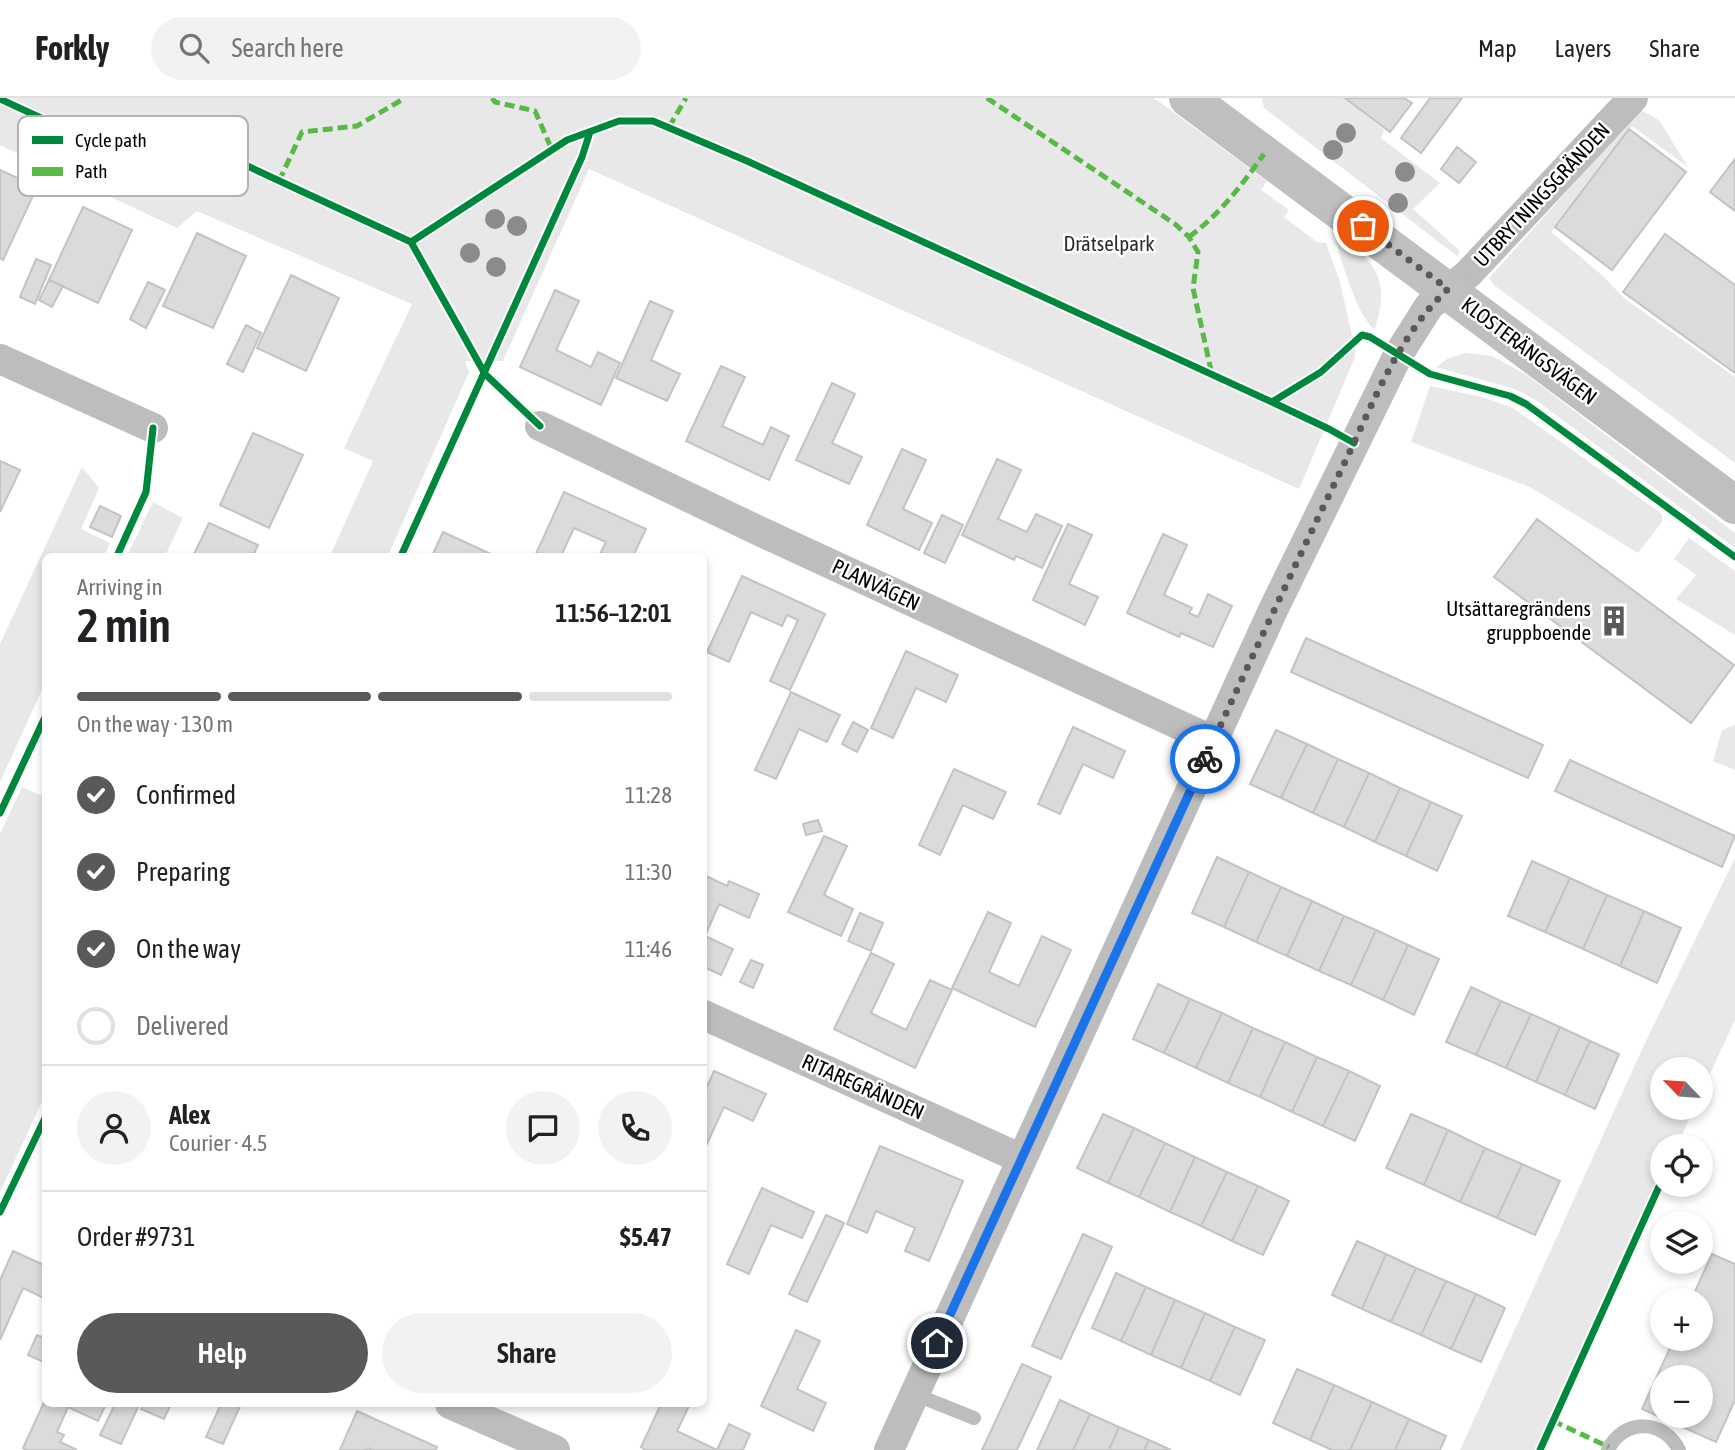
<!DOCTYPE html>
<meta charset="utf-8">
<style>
:root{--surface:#fff;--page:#f2f2f2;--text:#202124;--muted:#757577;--line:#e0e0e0;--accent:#595959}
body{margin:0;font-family:"Asap Condensed",sans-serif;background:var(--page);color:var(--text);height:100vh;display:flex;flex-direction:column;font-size:26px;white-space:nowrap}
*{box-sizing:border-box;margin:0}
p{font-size:23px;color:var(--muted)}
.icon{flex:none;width:38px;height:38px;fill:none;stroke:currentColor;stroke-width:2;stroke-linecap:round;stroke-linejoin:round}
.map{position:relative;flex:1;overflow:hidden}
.drawer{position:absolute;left:42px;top:455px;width:665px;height:854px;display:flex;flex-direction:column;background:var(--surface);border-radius:10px;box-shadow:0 4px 10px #0003}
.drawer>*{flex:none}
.needle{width:46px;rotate:295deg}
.fabs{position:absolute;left:1650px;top:959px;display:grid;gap:14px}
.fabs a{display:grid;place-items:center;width:63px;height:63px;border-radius:50%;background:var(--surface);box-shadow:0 4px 10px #0003;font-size:35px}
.pin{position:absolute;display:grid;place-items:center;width:60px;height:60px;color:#fff;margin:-30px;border:4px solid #fff;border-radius:50%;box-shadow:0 2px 7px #0007}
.courier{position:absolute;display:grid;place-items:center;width:70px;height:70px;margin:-35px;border:5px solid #1a73e8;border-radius:50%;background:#fff;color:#222;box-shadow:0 2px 9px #0007}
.overview em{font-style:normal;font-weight:600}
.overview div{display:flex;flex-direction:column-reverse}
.overview{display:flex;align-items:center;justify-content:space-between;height:119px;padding:0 35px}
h1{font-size:46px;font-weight:600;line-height:52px}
.bar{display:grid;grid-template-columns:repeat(4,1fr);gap:10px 7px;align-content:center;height:84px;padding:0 35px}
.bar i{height:9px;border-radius:5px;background:var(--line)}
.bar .selected{background:var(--accent)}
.bar p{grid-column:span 4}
.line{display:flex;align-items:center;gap:18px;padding:0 35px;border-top:2px solid var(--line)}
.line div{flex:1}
.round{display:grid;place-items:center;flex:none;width:74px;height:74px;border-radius:37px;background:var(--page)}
ol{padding:0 35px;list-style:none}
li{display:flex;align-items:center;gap:21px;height:77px}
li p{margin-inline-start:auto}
li .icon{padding:7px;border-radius:50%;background:var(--accent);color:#fff;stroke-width:4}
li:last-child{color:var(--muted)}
li i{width:38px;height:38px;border:4px solid var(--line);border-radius:50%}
.primary-button{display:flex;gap:14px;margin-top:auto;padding:14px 35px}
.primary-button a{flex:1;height:80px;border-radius:42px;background:var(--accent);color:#fff;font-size:28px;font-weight:600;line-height:80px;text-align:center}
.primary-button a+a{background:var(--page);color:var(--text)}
header{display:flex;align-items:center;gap:42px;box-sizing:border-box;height:98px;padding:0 35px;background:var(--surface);border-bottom:2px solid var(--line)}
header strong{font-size:33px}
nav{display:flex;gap:38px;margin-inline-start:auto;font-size:24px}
.search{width:490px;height:63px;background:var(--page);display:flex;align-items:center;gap:18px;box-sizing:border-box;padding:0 24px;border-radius:38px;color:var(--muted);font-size:26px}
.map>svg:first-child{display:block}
.green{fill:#e8e8e8}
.building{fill:#dbdbdb;stroke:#c3c3c3;stroke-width:2;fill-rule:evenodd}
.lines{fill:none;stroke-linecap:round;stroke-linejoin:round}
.lane{stroke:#bdbdbd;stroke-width:14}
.street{stroke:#bdbdbd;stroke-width:30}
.secondary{stroke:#bfbfbf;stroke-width:38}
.quiet{stroke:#58b947;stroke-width:5;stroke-dasharray:10 5;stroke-linecap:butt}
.cycleway-casing{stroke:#fff;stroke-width:11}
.cycleway{stroke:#00873e;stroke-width:7}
.tree{fill:#8b8b8b}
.done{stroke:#595959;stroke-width:7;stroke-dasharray:0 12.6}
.route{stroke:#1a73e8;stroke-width:9}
.labels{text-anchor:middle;stroke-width:5;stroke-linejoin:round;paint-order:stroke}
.street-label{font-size:21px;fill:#000;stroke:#fff}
.park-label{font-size:21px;fill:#2c2c2c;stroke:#fff}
.poi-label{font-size:21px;fill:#000;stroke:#fff;text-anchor:end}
.key{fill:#fff;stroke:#b2b2b2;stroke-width:2}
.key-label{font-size:19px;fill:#000}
</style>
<header>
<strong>Forkly</strong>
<div class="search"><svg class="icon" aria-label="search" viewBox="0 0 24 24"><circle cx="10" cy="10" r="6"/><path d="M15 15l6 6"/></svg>Search here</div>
<nav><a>Map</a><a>Layers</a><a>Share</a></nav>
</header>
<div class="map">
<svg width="1735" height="1352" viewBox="0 0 1735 1352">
<rect width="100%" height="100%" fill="#fff"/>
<path class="green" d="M 0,0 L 1154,0 L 1267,83 L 1261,92 L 1289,112 L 1284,119 L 1317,144 L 1326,145 L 1340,184 L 1355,251 L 1355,259 L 1299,391 L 589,71 L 503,263 L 465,263 L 469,274 L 388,458 L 330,458 L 373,363 L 344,350 L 412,206 L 197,113 L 177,130 L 12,53 L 0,47 Z
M 1262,0 L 1345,0 L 1384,32 L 1381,40 L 1440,85 L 1413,111 L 1460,153 L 1457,158 L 1264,10 Z
M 1640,12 L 1659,22 L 1688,69 L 1632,28 L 1551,134 L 1603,178 L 1625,201 L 1735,279 L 1735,365 L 1494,187 L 1489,180 Z
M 1333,134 C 1375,162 1391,180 1375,231 C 1358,223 1339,154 1333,134 Z
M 1465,255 L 1492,258 L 1527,277 L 1735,435 L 1735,450 L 1537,303 L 1515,291 L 1436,269 L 1447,261 Z
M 1430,288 L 1482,299 L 1513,310 L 1662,416 L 1662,424 L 1638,455 L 1530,389 L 1411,344 Z
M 82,369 L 99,390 L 81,431 L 110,445 L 104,458 L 46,458 L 45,585 L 0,684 L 0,546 Z
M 153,404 L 183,420 L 165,458 L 127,458 Z
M 1689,440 L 1735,473 L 1735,537 L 1676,501 L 1696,477 L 1674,461 Z
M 1735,627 L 1735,672 L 1713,663 L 1722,632 Z
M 22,689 L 45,699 L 45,997 L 0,1094 L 0,736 Z
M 1735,760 L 1735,922 L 1701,995 L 1701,971 L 1662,971 L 1662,1010 L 1694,1010 L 1677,1048 L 1662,1048 L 1662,1079 L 1536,1352 L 1460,1352 L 1644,947 Z"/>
<path class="building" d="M 1345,0 L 1404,0 L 1412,5 L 1390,34 Z
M 1430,0 L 1462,0 L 1421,55 L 1401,40 Z
M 1629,31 L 1686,74 L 1612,172 L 1555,129 Z
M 1457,49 L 1476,64 L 1459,85 L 1441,71 Z
M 1735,61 L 1735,113 L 1710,94 Z
M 0,72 L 37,89 L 3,162 L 0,160 Z
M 83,109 L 132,132 L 98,205 L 49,182 Z
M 197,135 L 246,158 L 213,230 L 163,208 Z
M 1665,136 L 1735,187 L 1735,275 L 1623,194 Z
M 36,161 L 51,167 L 35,206 L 20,199 Z
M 291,177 L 339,200 L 306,273 L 257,250 Z
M 49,182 L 63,188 L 52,209 L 39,202 Z
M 148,184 L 165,192 L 146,230 L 130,221 Z
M 555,192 L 579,203 L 556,252 L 591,269 L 598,254 L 620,265 L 601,307 L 520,269 Z
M 650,203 L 673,213 L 651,262 L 680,276 L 667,303 L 616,280 Z
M 246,227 L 261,235 L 243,274 L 227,266 Z
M 721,268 L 745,279 L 722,328 L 763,347 L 771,329 L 789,338 L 769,382 L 686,343 Z
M 832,285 L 855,296 L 832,345 L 862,359 L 849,386 L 796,362 Z
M 253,335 L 303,357 L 269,430 L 220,407 Z
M 902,351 L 926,362 L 903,411 L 932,425 L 919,452 L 867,427 Z
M 997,361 L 1021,372 L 998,421 L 1027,434 L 1036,416 L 1062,428 L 1042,470 L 1016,458 L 1014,462 L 962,437 Z
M 0,363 L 20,372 L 0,414 Z
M 564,394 L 646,431 L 633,458 L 599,458 L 606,444 L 574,430 L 561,458 L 535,458 Z
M 100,408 L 121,418 L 112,439 L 90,429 Z
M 942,417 L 963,427 L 945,465 L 924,455 Z
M 1537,421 L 1734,567 L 1691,625 L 1494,479 Z
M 209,425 L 258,447 L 253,458 L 193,458 Z
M 1068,426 L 1092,437 L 1069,486 L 1098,499 L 1085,527 L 1033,502 Z
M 443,434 L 495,458 L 432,458 Z
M 1163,436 L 1187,447 L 1164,497 L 1192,510 L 1189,515 L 1198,519 L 1208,496 L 1232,508 L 1213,549 L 1181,535 L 1179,539 L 1127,515 Z
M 742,478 L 825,516 L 790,592 L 770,583 L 798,522 L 787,517 L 782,528 L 751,514 L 729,564 L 707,554 Z
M 1306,540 L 1543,647 L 1528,680 L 1291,574 Z
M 906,553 L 958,577 L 946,604 L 916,590 L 893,640 L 871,630 Z
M 791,594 L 840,617 L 827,644 L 799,631 L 776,681 L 755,672 Z
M 853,624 L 868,632 L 857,654 L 842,646 Z
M 1073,629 L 1125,653 L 1113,680 L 1083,666 L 1060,716 L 1038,706 Z
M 1276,632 L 1307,646 L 1281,700 L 1250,686 Z
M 1307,646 L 1338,661 L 1313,715 L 1281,700 Z
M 1338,661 L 1369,675 L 1344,729 L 1313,715 Z
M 1570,662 L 1735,738 L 1722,769 L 1555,693 Z
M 954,671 L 1006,694 L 993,721 L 963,707 L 940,757 L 919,747 Z
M 1369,675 L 1400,690 L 1375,744 L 1344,729 Z
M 1400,690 L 1431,704 L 1406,758 L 1375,744 Z
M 1431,704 L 1462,718 L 1437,773 L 1406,758 Z
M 818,722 L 822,733 L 806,737 L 803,726 Z
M 824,738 L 847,748 L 824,797 L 853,811 L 841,838 L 788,814 Z
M 1217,759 L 1249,774 L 1224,829 L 1192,815 Z
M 1532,763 L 1570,780 L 1545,834 L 1508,818 Z
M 1249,774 L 1281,789 L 1256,844 L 1224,829 Z
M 704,777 L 727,788 L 729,783 L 759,796 L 749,820 L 719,806 L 705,838 L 733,851 L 721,877 L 704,869 Z
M 1570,780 L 1607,797 L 1583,851 L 1545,834 Z
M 1281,789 L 1312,803 L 1287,858 L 1256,844 Z
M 1607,797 L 1644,813 L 1620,868 L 1583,851 Z
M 1312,803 L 1344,818 L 1319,873 L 1287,858 Z
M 1644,813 L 1681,830 L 1657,885 L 1620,868 Z
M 988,814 L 1011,825 L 989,874 L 1019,888 L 1042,838 L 1071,852 L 1035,929 L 952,890 Z
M 860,815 L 883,825 L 871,853 L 848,843 Z
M 1344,818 L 1376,832 L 1351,887 L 1319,873 Z
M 1376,832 L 1408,847 L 1383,902 L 1351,887 Z
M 1408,847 L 1439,861 L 1414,917 L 1383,902 Z
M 871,855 L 894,866 L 871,915 L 906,932 L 930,882 L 952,892 L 915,970 L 834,931 Z
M 751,862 L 763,867 L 753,890 L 740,884 Z
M 1158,886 L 1190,901 L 1164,955 L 1133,941 Z
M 1471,889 L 1501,903 L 1476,957 L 1446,944 Z
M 1190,901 L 1222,915 L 1196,970 L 1164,955 Z
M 1501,903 L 1531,916 L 1506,970 L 1476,957 Z
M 1222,915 L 1253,930 L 1228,985 L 1196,970 Z
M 1531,916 L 1560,929 L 1536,984 L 1506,970 Z
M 1560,929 L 1590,943 L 1565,997 L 1536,984 Z
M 1253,930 L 1285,944 L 1260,999 L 1228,985 Z
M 1590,943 L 1619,956 L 1595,1011 L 1565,997 Z
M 1285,944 L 1317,959 L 1292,1014 L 1260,999 Z
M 1317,959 L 1349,973 L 1323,1028 L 1292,1014 Z
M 714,973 L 766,996 L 753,1023 L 724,1009 L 704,1052 L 704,995 Z
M 1349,973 L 1380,988 L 1355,1043 L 1323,1028 Z
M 1103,1016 L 1134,1030 L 1108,1085 L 1077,1070 Z
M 1411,1016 L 1448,1032 L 1424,1087 L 1386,1070 Z
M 1134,1030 L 1165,1045 L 1139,1099 L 1108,1085 Z
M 1448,1032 L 1485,1050 L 1460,1104 L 1424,1087 Z
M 1165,1045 L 1195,1059 L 1170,1114 L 1139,1099 Z
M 880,1048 L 963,1083 L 929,1163 L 905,1153 L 915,1130 L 876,1113 L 867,1135 L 847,1126 Z
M 1485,1050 L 1522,1066 L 1497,1120 L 1460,1104 Z
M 1195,1059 L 1227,1074 L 1201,1128 L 1170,1114 Z
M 1522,1066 L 1560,1083 L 1535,1137 L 1497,1120 Z
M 1227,1074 L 1258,1088 L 1232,1143 L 1201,1128 Z
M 1258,1088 L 1289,1103 L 1263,1157 L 1232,1143 Z
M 762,1090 L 814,1114 L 802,1140 L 771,1127 L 749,1176 L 727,1166 Z
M 826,1117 L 844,1125 L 807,1204 L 789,1196 Z
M 1083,1136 L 1112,1149 L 1061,1261 L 1032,1248 Z
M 1357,1143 L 1386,1156 L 1362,1211 L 1332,1197 Z
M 13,1153 L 46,1168 L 46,1201 L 23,1190 L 0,1242 L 0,1182 Z
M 1386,1156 L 1416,1170 L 1391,1224 L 1362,1211 Z
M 1712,1156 L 1735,1166 L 1735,1302 L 1716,1344 L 1642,1311 L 1674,1241 L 1701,1241 L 1701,1202 L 1691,1202 ZM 1662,1279 L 1701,1279 L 1701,1318 L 1662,1318 Z
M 1416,1170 L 1446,1183 L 1421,1237 L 1391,1224 Z
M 1116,1175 L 1146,1189 L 1121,1243 L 1092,1230 Z
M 1446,1183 L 1476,1196 L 1451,1251 L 1421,1237 Z
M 1146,1189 L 1175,1202 L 1151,1257 L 1121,1243 Z
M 1476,1196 L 1505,1210 L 1481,1264 L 1451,1251 Z
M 1175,1202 L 1205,1215 L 1181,1270 L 1151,1257 Z
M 1205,1215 L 1235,1229 L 1210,1283 L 1181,1270 Z
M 1235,1229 L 1265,1242 L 1240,1297 L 1210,1283 Z
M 796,1232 L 820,1243 L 797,1291 L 826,1305 L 813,1333 L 761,1308 Z
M 37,1237 L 44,1240 L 46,1237 L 46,1265 L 28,1257 Z
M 1022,1266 L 1051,1279 L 1017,1352 L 982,1352 Z
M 1297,1271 L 1334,1287 L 1310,1342 L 1273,1325 Z
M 1334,1287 L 1372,1304 L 1350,1352 L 1332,1352 L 1310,1342 Z
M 46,1300 L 46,1306 L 106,1306 L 98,1323 L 68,1309 L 57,1334 L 64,1337 L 60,1344 L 77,1352 L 27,1352 L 23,1350 Z
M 1060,1302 L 1090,1316 L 1073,1352 L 1037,1352 Z
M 1372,1304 L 1409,1321 L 1395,1352 L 1350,1352 Z
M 115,1306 L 139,1307 L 121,1346 L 100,1337 Z
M 144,1306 L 171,1306 L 164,1321 L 141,1311 Z
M 221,1306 L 241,1306 L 223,1346 L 206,1339 Z
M 661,1306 L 690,1306 L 677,1333 L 717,1352 L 729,1326 L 750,1336 L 743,1352 L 646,1352 L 641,1349 Z
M 357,1313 L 437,1349 L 436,1352 L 372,1352 L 368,1350 L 367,1352 L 340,1352 Z
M 1090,1316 L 1119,1329 L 1109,1352 L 1073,1352 Z
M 1409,1321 L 1446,1338 L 1440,1352 L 1395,1352 Z
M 1119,1329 L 1149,1342 L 1144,1352 L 1109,1352 Z
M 1149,1342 L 1171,1352 L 1144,1352 Z"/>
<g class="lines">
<path class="lane" d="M 914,1296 L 974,1320
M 1608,1352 C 1623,1320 1664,1321 1679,1352"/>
<path class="street" d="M 0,261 L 153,330
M 540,328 L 755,431 L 1214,643
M 704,917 L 1022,1061
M 450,1306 L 555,1352
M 889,1352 L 1273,512 L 1398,257 L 1429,208 L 1468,176 L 1633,0"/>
<path class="secondary" d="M 1188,0 C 1371,135 1552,272 1735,407"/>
<path class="quiet" d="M 492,0 L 495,4 L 535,13 L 552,52
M 987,0 L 1175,126 L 1189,139 L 1198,154 L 1193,190 L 1212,277
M 669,29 L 686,0
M 279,83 L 302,34 L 357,28 L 405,0
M 1189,139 C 1221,115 1241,88 1264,56
M 1553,1323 L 1609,1349"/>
<g class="cycleway-casing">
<path id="cycleway" d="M 0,1 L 121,57 L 151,63 L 206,58 L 241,65 L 411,144 L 567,42 L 619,23 L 653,23 L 747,63 L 1272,304 L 1329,331 L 1354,345
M 411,144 L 485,276 L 540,328
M 1272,304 L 1321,274 L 1362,237 L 1370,239 L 1430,276 L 1510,298 L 1526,306 L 1735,459
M 117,458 L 146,394 L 153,330
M 401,458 L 582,59 L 590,34
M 0,715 L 46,617
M 0,1114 L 46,1018
M 1540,1352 L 1662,1082"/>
</g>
<use href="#cycleway" class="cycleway"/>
</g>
<g class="tree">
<circle cx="1346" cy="35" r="10"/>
<circle cx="1333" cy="52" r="10"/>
<circle cx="1405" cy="74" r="10"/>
<circle cx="1398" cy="105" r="10"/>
<circle cx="495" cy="121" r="10"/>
<circle cx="517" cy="128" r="10"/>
<circle cx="470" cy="155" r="10"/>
<circle cx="496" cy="169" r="10"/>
</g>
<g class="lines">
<path class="done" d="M 1205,661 C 1250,563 1296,465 1343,368 C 1372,308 1398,237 1448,191 L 1363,128"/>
<path class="route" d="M 937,1245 L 1205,661"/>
</g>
<defs>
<g id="building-bare" transform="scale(2.415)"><path d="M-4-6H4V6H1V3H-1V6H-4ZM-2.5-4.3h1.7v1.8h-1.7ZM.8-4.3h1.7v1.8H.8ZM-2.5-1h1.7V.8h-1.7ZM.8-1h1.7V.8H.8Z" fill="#595959" stroke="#fff" stroke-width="2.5" paint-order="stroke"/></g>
</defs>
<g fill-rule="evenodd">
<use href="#building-bare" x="1614" y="523"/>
</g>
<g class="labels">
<g class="street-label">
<text transform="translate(1542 97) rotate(-47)" y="7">UTBRYTNINGSGRÄNDEN</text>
<text transform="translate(1529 253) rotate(37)" y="7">KLOSTERÄNGSVÄGEN</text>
<text transform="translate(876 487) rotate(25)" y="7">PLANVÄGEN</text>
<text transform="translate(863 989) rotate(24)" y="7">RITAREGRÄNDEN</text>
</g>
<g class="park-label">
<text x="1109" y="153">Drätselpark</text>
</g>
<g class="poi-label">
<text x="1591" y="518">Utsättaregrändens<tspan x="1591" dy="24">gruppboende</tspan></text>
</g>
</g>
<rect x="18" y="18" width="230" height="80" rx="10" class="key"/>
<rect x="32" y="38" width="31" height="8" fill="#00873e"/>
<rect x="32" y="69" width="31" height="9" fill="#58b947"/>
<g class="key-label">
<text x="75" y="49">Cycle path</text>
<text x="75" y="80">Path</text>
</g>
</svg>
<div class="fabs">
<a><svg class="needle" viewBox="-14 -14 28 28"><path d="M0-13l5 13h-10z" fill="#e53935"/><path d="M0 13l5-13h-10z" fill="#757577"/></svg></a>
<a><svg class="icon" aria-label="locate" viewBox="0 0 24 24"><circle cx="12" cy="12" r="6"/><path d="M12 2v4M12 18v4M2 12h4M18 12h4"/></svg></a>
<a><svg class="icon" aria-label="layers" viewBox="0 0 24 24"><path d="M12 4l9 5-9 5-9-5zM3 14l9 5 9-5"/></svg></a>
<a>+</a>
<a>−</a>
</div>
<div class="pin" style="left:1363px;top:128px;background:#ea580c"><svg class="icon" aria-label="bag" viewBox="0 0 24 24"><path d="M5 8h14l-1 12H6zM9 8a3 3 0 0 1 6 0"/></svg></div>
<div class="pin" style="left:937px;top:1245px;background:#1f2937"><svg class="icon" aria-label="home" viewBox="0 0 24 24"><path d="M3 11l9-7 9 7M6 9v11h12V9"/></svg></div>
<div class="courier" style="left:1205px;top:661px"><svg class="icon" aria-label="bike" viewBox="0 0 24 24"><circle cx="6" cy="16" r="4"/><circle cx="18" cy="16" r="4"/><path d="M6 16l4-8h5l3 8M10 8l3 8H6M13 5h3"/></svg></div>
<section class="drawer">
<div class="overview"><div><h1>2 min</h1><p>Arriving in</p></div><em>11:56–12:01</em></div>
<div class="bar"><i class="selected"></i><i class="selected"></i><i class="selected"></i><i></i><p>On the way · 130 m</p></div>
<ol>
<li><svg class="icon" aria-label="check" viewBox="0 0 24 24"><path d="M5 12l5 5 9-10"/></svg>Confirmed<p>11:28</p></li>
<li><svg class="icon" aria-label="check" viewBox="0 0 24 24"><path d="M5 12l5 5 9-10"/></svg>Preparing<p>11:30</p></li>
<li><svg class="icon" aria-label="check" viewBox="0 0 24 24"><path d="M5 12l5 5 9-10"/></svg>On the way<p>11:46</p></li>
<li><i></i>Delivered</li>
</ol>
<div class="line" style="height:126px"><a class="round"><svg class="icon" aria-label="person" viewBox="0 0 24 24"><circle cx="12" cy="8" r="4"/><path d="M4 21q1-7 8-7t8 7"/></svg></a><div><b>Alex</b><p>Courier · 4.5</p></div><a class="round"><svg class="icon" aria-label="chat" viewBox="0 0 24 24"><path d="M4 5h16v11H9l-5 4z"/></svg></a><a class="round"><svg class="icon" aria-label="phone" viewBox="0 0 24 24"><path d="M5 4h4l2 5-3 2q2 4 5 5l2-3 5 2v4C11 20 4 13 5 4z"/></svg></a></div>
<div class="line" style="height:91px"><div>Order #9731</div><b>$5.47</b></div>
<div class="primary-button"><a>Help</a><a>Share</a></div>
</section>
</div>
